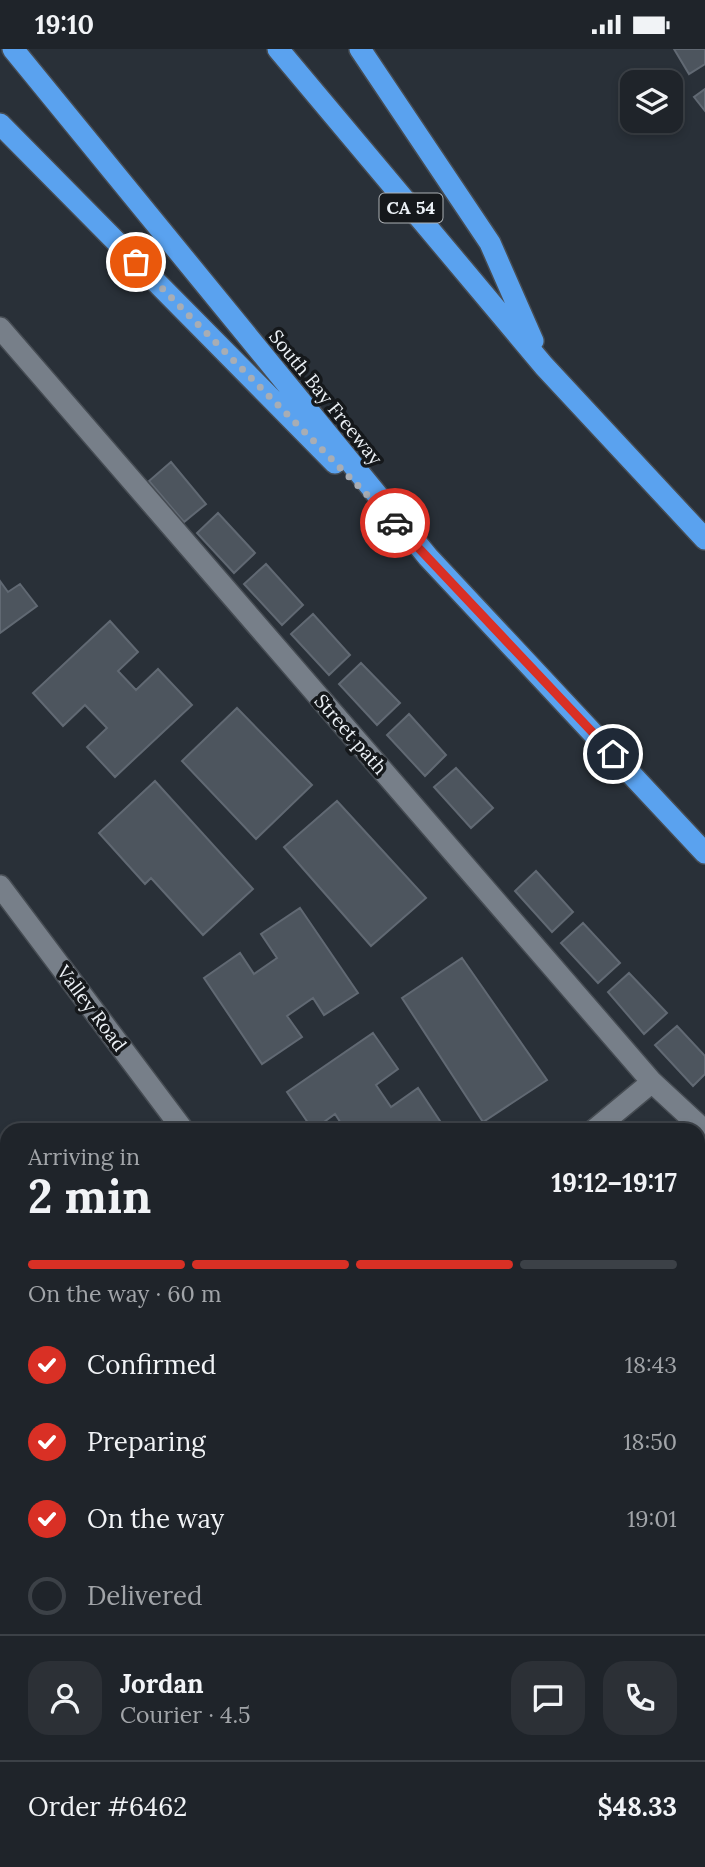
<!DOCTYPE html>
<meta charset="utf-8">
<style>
:root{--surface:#1f242a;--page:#2c3036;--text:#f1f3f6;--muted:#a1a4a8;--line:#3c4147;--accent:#d93025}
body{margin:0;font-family:Lora,serif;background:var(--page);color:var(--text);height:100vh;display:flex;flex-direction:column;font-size:26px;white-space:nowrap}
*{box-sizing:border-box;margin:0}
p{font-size:23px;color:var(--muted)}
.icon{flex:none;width:38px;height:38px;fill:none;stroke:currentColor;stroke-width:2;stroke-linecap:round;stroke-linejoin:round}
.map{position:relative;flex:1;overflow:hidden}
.panel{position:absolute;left:0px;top:1074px;width:705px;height:744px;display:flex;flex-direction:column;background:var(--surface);border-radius:21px 21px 0 0;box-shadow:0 4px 10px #0003,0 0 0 2px var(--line)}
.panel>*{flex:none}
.fabs{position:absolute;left:620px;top:21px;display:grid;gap:14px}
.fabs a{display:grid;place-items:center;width:63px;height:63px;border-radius:14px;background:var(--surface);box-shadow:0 4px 10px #0003,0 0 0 2px var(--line);font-size:35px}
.pin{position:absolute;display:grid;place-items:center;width:60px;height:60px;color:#fff;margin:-30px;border:4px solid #fff;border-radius:50%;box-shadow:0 2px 7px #0007}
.courier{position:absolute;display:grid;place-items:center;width:70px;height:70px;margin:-35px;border:5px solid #d93025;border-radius:50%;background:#fff;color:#222;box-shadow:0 2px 9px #0007}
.headline em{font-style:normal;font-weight:700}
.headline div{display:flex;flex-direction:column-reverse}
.headline{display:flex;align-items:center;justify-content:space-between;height:119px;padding:0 28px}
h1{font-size:46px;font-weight:700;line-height:52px}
.bar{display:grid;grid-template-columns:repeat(4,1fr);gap:10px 7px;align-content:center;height:84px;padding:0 28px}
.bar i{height:9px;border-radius:5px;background:var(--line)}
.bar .selected{background:var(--accent)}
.bar p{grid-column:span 4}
.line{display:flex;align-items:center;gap:18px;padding:0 28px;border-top:2px solid var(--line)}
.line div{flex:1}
.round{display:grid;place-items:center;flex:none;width:74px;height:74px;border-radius:21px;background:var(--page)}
ol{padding:0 28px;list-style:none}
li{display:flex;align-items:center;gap:21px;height:77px}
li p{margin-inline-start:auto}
li .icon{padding:7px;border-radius:50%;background:var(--accent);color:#fff;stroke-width:4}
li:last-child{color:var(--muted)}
li i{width:38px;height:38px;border:4px solid var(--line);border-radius:50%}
.status{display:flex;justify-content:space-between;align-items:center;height:49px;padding:0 35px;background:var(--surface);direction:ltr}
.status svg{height:19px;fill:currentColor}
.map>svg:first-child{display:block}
.building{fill:#4d555e;stroke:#616973;stroke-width:2}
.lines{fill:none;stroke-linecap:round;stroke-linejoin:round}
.minor-casing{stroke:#464c53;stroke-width:24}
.highway-casing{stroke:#464c53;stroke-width:24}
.minor{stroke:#777f89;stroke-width:21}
.highway{stroke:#5aa2ef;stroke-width:21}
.done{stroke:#a8adb4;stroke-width:7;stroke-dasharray:0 12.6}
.route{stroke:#d93025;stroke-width:9}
.labels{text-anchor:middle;stroke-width:7;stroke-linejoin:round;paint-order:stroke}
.shield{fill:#15181b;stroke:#acb0b4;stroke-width:2}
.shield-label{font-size:18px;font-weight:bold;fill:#ecf1f6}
.street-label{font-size:19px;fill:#ecf1f6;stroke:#15181b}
</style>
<div class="status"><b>19:10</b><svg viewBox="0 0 49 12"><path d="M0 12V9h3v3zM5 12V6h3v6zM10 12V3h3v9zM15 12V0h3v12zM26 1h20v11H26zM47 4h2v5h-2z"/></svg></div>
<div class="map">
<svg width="705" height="1818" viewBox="0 0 705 1818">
<rect width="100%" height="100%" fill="#293038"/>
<path class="building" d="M 674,0 L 705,0 L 705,15 L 689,25 Z
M 705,40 L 705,62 L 694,48 Z
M 171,413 L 206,455 L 184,473 L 149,432 Z
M 218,464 L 255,504 L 234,524 L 197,484 Z
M 266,515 L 303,556 L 282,576 L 244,535 Z
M 0,532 L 8,543 L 20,535 L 37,557 L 0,584 Z
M 313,565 L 350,606 L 329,626 L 291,585 Z
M 110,572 L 138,603 L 118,622 L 136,641 L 158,620 L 192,656 L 115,728 L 87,698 L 107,679 L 85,656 L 63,677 L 33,644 Z
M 361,614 L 400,654 L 377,676 L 339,635 Z
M 237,659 L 312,736 L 256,790 L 182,712 Z
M 409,665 L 446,706 L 425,727 L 387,686 Z
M 456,719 L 493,759 L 471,779 L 434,738 Z
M 155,732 L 253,840 L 203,886 L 151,829 L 145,835 L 99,784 Z
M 337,752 L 426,849 L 371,897 L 284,798 Z
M 536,822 L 573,863 L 552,883 L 515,842 Z
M 300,859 L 358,944 L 324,966 L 313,949 L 287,967 L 302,988 L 262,1015 L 204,929 L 240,904 L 254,925 L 277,909 L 261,885 Z
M 583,874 L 620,914 L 598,934 L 561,894 Z
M 462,909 L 547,1031 L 483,1073 L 402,949 Z
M 629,924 L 667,964 L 644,985 L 608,943 Z
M 677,977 L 705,1007 L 705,1025 L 693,1037 L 655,996 Z
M 373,984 L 398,1020 L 376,1036 L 391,1058 L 418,1039 L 444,1078 L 439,1082 L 346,1082 L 335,1065 L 313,1081 L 287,1043 Z
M 705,1136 L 705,1231 L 698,1223 L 698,1142 Z
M 698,1325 L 705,1325 L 705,1424 L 698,1424 Z
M 0,1512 L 7,1518 L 7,1564 L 0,1572 Z"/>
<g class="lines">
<g class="minor-casing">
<path id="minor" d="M 0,279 L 652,1033 L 705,1082
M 0,837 L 184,1082
M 593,1082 L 652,1033
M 0,1383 L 7,1392
M 698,1617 L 705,1621
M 289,1818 L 295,1811"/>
</g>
<g class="highway-casing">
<path id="highway" d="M 13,0 L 428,508 L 705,804
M 278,0 L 544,317 L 705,490
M 360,0 L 490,194 L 533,292
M 0,75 L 335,414"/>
</g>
<use href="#minor" class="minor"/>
<use href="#highway" class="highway"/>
</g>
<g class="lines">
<path class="done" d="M 136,213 L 395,474"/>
<path class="route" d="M 395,474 L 613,705"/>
</g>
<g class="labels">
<rect class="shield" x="379.5" y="144.5" width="63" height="29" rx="5"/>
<g class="shield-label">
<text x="411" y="165">CA 54</text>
</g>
<g class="street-label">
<text transform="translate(326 348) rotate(51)" y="7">South Bay Freeway</text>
<text transform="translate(351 685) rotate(49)" y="7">Street path</text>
<text transform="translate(92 959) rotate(53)" y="7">Valley Road</text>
</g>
</g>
</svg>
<div class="fabs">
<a><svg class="icon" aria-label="layers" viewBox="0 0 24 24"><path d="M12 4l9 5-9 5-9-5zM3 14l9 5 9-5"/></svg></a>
</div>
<div class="pin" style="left:136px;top:213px;background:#ea580c"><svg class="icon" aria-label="bag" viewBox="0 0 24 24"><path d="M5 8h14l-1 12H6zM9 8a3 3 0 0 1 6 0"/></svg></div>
<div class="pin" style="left:613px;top:705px;background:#1f2937"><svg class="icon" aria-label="home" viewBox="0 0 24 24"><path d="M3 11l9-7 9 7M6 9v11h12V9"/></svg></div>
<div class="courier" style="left:395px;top:474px"><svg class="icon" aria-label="car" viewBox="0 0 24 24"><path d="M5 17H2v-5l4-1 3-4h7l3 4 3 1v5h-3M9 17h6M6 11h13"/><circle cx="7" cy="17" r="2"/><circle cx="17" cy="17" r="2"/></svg></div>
<section class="panel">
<div class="headline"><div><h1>2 min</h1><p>Arriving in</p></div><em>19:12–19:17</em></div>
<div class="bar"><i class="selected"></i><i class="selected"></i><i class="selected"></i><i></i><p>On the way · 60 m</p></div>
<ol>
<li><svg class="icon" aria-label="check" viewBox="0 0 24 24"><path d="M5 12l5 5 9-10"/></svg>Confirmed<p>18:43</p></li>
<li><svg class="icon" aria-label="check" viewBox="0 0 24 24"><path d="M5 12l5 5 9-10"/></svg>Preparing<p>18:50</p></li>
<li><svg class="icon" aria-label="check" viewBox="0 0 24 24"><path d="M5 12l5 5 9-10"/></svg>On the way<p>19:01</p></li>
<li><i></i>Delivered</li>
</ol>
<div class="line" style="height:126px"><a class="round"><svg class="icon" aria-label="person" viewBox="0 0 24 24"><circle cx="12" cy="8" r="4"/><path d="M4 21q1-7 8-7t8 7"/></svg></a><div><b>Jordan</b><p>Courier · 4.5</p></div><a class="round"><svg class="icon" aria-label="chat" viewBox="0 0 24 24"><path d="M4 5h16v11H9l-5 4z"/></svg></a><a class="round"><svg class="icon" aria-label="phone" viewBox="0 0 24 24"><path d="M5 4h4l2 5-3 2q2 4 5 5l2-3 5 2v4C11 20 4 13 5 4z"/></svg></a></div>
<div class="line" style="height:91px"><div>Order #6462</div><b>$48.33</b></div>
</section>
</div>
